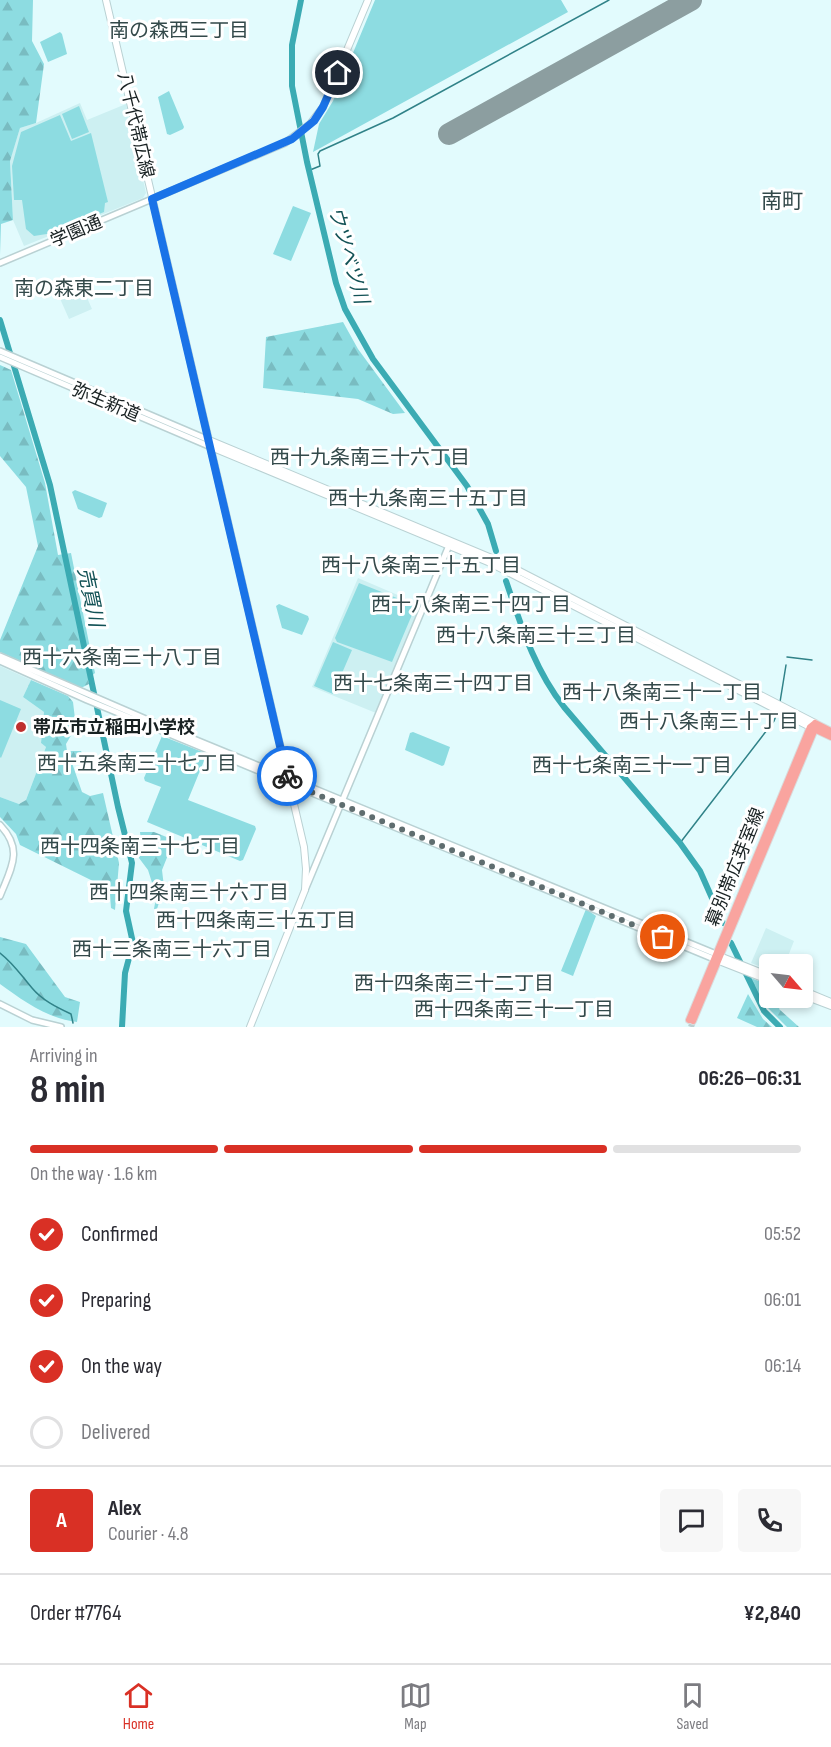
<!DOCTYPE html>
<meta charset="utf-8">
<style>
:root{--surface:#fff;--page:#f7f7f7;--text:#2b2b33;--muted:#7c7c81;--line:#e1e1e2;--accent:#d93025}
body{margin:0;font-family:"Sofia Sans Condensed","Noto Sans JP",sans-serif;background:var(--page);color:var(--text);height:100vh;display:flex;flex-direction:column;font-size:22px;white-space:nowrap}
*{box-sizing:border-box;margin:0}
p{font-size:20px;color:var(--muted)}
.icon{flex:none;width:33px;height:33px;fill:none;stroke:currentColor;stroke-width:2;stroke-linecap:round;stroke-linejoin:round}
.map{position:relative;height:1027px;overflow:hidden}
.details{display:flex;flex-direction:column;background:var(--surface);flex:1}
.details>*{flex:none}
.needle{width:39px;rotate:118deg}
.fabs{position:absolute;left:759px;top:954px;display:grid;gap:12px}
.fabs a{display:grid;place-items:center;width:54px;height:54px;border-radius:6px;background:var(--surface);box-shadow:0 3px 9px #0003;font-size:30px}
.pin{position:absolute;display:grid;place-items:center;width:51px;height:51px;color:#fff;margin:-26px;border:3px solid #fff;border-radius:50%;box-shadow:0 2px 6px #0007}
.courier{position:absolute;display:grid;place-items:center;width:60px;height:60px;margin:-30px;border:4px solid #1a73e8;border-radius:50%;background:#fff;color:#222;box-shadow:0 2px 8px #0007}
.head em{font-style:normal;font-weight:700}
.head div{display:flex;flex-direction:column-reverse}
.head{display:flex;align-items:center;justify-content:space-between;height:102px;padding:0 30px}
h1{font-size:39px;font-weight:700;line-height:45px}
.bar{display:grid;grid-template-columns:repeat(4,1fr);gap:9px 6px;align-content:center;height:72px;padding:0 30px}
.bar i{height:8px;border-radius:4px;background:var(--line)}
.bar .active{background:var(--accent)}
.bar p{grid-column:span 4}
.line{display:flex;align-items:center;gap:15px;padding:0 30px;border-top:2px solid var(--line)}
.line div{flex:1}
.round{display:grid;place-items:center;flex:none;width:63px;height:63px;border-radius:6px;background:var(--page)}
ol{padding:0 30px;list-style:none}
li{display:flex;align-items:center;gap:18px;height:66px}
li p{margin-inline-start:auto}
li .icon{padding:6px;border-radius:50%;background:var(--accent);color:#fff;stroke-width:4}
li:last-child{color:var(--muted)}
li i{width:33px;height:33px;border:3px solid var(--line);border-radius:50%}
.tabs{display:flex;justify-content:space-around;align-items:center;height:84px;border-top:2px solid var(--line);background:var(--surface);font-size:16px;color:var(--muted)}
.tabs a{display:grid;justify-items:center;gap:3px}
.tabs .active{color:var(--accent)}
.map>svg:first-child{display:block}
.built{fill:#cdf0f2}
.forest{fill:url(#forest-firs)}
.park{fill:#8ddce1}
.lines{fill:none;stroke-linecap:round;stroke-linejoin:round}
.stream{stroke:#308288;stroke-width:1.5}
.river{stroke:#3babb3;stroke-width:6}
.runway{stroke:#8c9ea0;stroke-width:22}
.primary-tunnel{stroke:#bacfd1;stroke-width:6;stroke-dasharray:6 3;stroke-linecap:butt}
.tertiary-casing{stroke:#b9d1d3;stroke-width:8}
.secondary-casing{stroke:#b9d1d3;stroke-width:8}
.primary-casing{stroke:#dadbdc;stroke-width:8}
.tertiary{stroke:#fff;stroke-width:5}
.secondary{stroke:#fff;stroke-width:6}
.primary{stroke:#f9a49f;stroke-width:6}
.done{stroke:#5f6d6f;stroke-width:6;stroke-dasharray:0 10.8}
.route{stroke:#1a73e8;stroke-width:8}
.poi-dot{fill:#bf302f;stroke:#fff;stroke-width:2}
.labels{text-anchor:middle;stroke-width:6;stroke-linejoin:round;paint-order:stroke}
.street-label{font-size:18px;fill:#182122;stroke:#fff}
.poi-label{font-size:18px;font-weight:bold;fill:#182122;stroke:#fff;text-anchor:start}
.neighbourhood-label{font-size:20px;fill:#33494a;stroke:#fff}
.water-label{font-size:20px;font-style:italic;fill:#125256;stroke:#fff}
.quarter-label{font-size:21px;fill:#33494a;stroke:#fff}
</style>
<div class="map">
<svg width="831" height="1027" viewBox="0 0 831 1027">
<defs>
<pattern id="forest-firs" width="22" height="20" patternUnits="userSpaceOnUse" patternTransform="scale(1.5)"><rect width="22" height="20" fill="#8ddce1"/><path d="M5 1l3.5 6h-7zM16 11l3.5 6h-7z" fill="#79bcc1"/></pattern>
</defs>
<rect width="100%" height="100%" fill="#e2fbfd"/>
<path class="built" d="M 80,103 L 87,120 L 126,104 L 146,193 L 143,198 L 24,246 L 13,220 L 10,160 L 20,128 L 36,123 Z
M 81,284 L 92,309 L 69,319 L 58,294 Z
M 358,578 L 421,605 L 376,713 L 312,687 Z
M 0,666 L 31,680 L 23,697 L 44,712 L 41,743 L 46,747 L 26,800 L 19,804 L 0,797 Z
M 766,928 L 794,941 L 785,964 L 770,964 L 769,970 L 751,963 Z"/>
<path class="forest" d="M 0,0 L 33,0 L 32,41 L 44,64 L 36,123 L 20,128 L 10,161 L 13,220 L 1,224 L 0,255 Z
M 343,322 L 358,349 L 405,413 L 393,414 L 358,399 L 263,388 L 266,337 Z
M 0,365 L 11,370 L 45,483 L 58,555 L 71,553 L 95,673 L 88,679 L 89,684 L 81,688 L 0,652 L 0,640 L 38,546 L 26,487 L 0,456 Z
M 31,680 L 68,696 L 73,702 L 76,727 L 66,744 L 67,751 L 81,751 L 84,757 L 72,763 L 82,792 L 90,796 L 103,793 L 119,863 L 115,910 L 111,908 L 110,895 L 101,885 L 20,845 L 16,834 L 0,817 L 0,797 L 19,804 L 26,800 L 46,747 L 41,743 L 44,712 L 23,697 Z
M 140,832 L 154,832 L 174,840 L 162,870 L 164,887 L 157,909 L 154,909 L 157,892 L 154,889 L 148,870 L 139,858 L 140,851 L 150,849 L 150,840 L 141,840 Z
M 0,937 L 26,944 L 65,997 L 80,1002 L 77,1022 C 48,1019 22,1000 0,984 Z
M 751,978 L 769,985 L 770,998 L 785,998 L 779,1009 L 799,1027 L 787,1027 L 768,1008 L 749,981 Z
M 748,994 L 763,1019 L 772,1027 L 757,1027 L 737,1018 Z"/>
<path class="park" d="M 375,0 L 561,0 L 568,12 L 313,152 L 319,124 L 333,101 Z
M 60,32 L 62,34 L 67,54 L 48,62 L 40,42 Z
M 169,91 L 184,127 L 183,129 L 170,135 L 167,134 L 158,97 Z
M 79,106 L 89,132 L 72,139 L 62,114 Z
M 60,115 L 71,141 L 91,133 L 108,202 L 105,203 L 104,212 L 53,233 L 34,236 L 26,229 L 22,200 L 14,200 L 12,166 L 21,132 Z
M 293,206 L 311,213 L 291,261 L 273,254 Z
M 75,490 L 107,503 L 102,517 L 99,518 L 78,509 L 72,492 Z
M 359,583 L 412,604 L 414,610 L 392,662 L 337,642 L 335,638 Z
M 279,604 L 308,616 L 309,619 L 302,635 L 282,628 L 276,606 Z
M 333,642 L 352,650 L 333,694 L 314,686 Z
M 0,700 L 21,709 L 1,758 L 0,757 Z
M 413,732 L 450,747 L 444,765 L 442,766 L 405,750 L 410,733 Z
M 162,736 L 205,753 L 206,756 L 188,800 L 255,826 L 256,829 L 243,860 L 240,861 L 147,822 L 161,787 L 145,781 L 144,778 Z
M 586,909 L 596,916 L 573,976 L 561,971 Z"/>
<g class="lines">
<path class="stream" d="M 310,170 L 320,166 L 318,154 L 320,151 L 393,118 L 609,0
M 787,657 L 812,660
M 780,702 L 786,665
M 680,843 L 774,721 L 777,713
M 0,953 C 14,964 20,974 32,988 C 42,1000 56,1007 71,1014 L 73,1023"/>
<path class="river" d="M 301,0 L 292,45 L 292,86 L 307,162 L 336,283 L 345,309 L 373,359 L 467,486 L 488,524 L 496,551
M 0,320 L 50,485 L 118,807 L 132,863 L 126,911 L 133,943 L 125,973 L 122,1027
M 506,581 C 521,625 534,669 564,707 L 680,843 L 700,871 L 723,923
M 731,943 L 764,1011 L 780,1027"/>
<path class="runway" d="M 449,134 L 691,0"/>
<path class="primary-tunnel" d="M 691,1027 L 693,1021"/>
<g class="tertiary-casing">
<path id="tertiary" d="M 0,263 L 152,199
M 0,351 L 209,440
M 0,357 L 211,447
M 0,656 L 162,726 L 716,954
M 0,661 L 87,700 L 714,959
M 0,825 C 24,850 11,868 0,896
M 305,890 L 450,543
M 0,1004 L 32,1020 L 61,1027"/>
</g>
<g class="secondary-casing">
<path id="secondary" d="M 106,0 L 304,847 L 306,869 L 305,890 L 250,1027
M 152,199 L 285,143 L 310,124 L 323,107 L 368,0
M 209,440 L 506,564 L 815,723
M 211,447 L 488,562 L 810,727
M 717,955 L 770,976
M 714,959 L 770,981
M 802,990 L 831,1002
M 802,995 L 831,1006"/>
</g>
<g class="primary-casing">
<path id="primary" d="M 815,723 L 831,731
M 812,728 L 831,737
M 689,1020 L 810,727 L 815,723
M 693,1021 L 815,729 L 815,723"/>
</g>
<use href="#tertiary" class="tertiary"/>
<use href="#secondary" class="secondary"/>
<use href="#primary" class="primary"/>
</g>
<g class="lines">
<path class="done" d="M 287,776 L 289,783 L 663,937"/>
<path class="route" d="M 287,776 L 152,199 L 292,139 L 314,121 L 323,107 L 338,73"/>
</g>
<circle class="poi-dot" cx="21" cy="727" r="6"/>
<g class="labels">
<g class="street-label">
<text transform="translate(136 125) rotate(77)" y="6">八千代帯広線</text>
<text transform="translate(76 231) rotate(-23)" y="6">学園通</text>
<text transform="translate(106 402) rotate(23)" y="6">弥生新道</text>
<text transform="translate(735 867) rotate(-68)" y="6">幕別帯広芽室線</text>
</g>
<g class="poi-label">
<text x="33" y="733">帯広市立稲田小学校</text>
</g>
<g class="neighbourhood-label">
<text x="179" y="37">南の森西三丁目</text>
<text x="84" y="295">南の森東二丁目</text>
<text x="370" y="464">西十九条南三十六丁目</text>
<text x="428" y="505">西十九条南三十五丁目</text>
<text x="421" y="572">西十八条南三十五丁目</text>
<text x="471" y="611">西十八条南三十四丁目</text>
<text x="536" y="642">西十八条南三十三丁目</text>
<text x="122" y="664">西十六条南三十八丁目</text>
<text x="433" y="690">西十七条南三十四丁目</text>
<text x="662" y="699">西十八条南三十一丁目</text>
<text x="709" y="728">西十八条南三十丁目</text>
<text x="137" y="770">西十五条南三十七丁目</text>
<text x="632" y="772">西十七条南三十一丁目</text>
<text x="140" y="853">西十四条南三十七丁目</text>
<text x="189" y="899">西十四条南三十六丁目</text>
<text x="256" y="927">西十四条南三十五丁目</text>
<text x="172" y="956">西十三条南三十六丁目</text>
<text x="454" y="990">西十四条南三十二丁目</text>
<text x="514" y="1016">西十四条南三十一丁目</text>
</g>
<g class="water-label">
<text transform="translate(349 255) rotate(74)" y="7">ウツベツ川</text>
<text transform="translate(91 597) rotate(78)" y="7">売買川</text>
</g>
<g class="quarter-label">
<text x="782" y="208">南町</text>
</g>
</g>
</svg>
<div class="fabs">
<a><svg class="needle" viewBox="-14 -14 28 28"><path d="M0-13l5 13h-10z" fill="#e53935"/><path d="M0 13l5-13h-10z" fill="#7c7c81"/></svg></a>
</div>
<div class="pin" style="left:663px;top:937px;background:#ea580c"><svg class="icon" aria-label="bag" viewBox="0 0 24 24"><path d="M5 8h14l-1 12H6zM9 8a3 3 0 0 1 6 0"/></svg></div>
<div class="pin" style="left:338px;top:73px;background:#1f2937"><svg class="icon" aria-label="home" viewBox="0 0 24 24"><path d="M3 11l9-7 9 7M6 9v11h12V9"/></svg></div>
<div class="courier" style="left:287px;top:776px"><svg class="icon" aria-label="bike" viewBox="0 0 24 24"><circle cx="6" cy="16" r="4"/><circle cx="18" cy="16" r="4"/><path d="M6 16l4-8h5l3 8M10 8l3 8H6M13 5h3"/></svg></div>
</div>
<section class="details">
<div class="head"><div><h1>8 min</h1><p>Arriving in</p></div><em>06:26–06:31</em></div>
<div class="bar"><i class="active"></i><i class="active"></i><i class="active"></i><i></i><p>On the way · 1.6 km</p></div>
<ol>
<li><svg class="icon" aria-label="check" viewBox="0 0 24 24"><path d="M5 12l5 5 9-10"/></svg>Confirmed<p>05:52</p></li>
<li><svg class="icon" aria-label="check" viewBox="0 0 24 24"><path d="M5 12l5 5 9-10"/></svg>Preparing<p>06:01</p></li>
<li><svg class="icon" aria-label="check" viewBox="0 0 24 24"><path d="M5 12l5 5 9-10"/></svg>On the way<p>06:14</p></li>
<li><i></i>Delivered</li>
</ol>
<div class="line" style="height:108px"><b class="round" style="background:var(--accent);color:#fff">A</b><div><b>Alex</b><p>Courier · 4.8</p></div><a class="round"><svg class="icon" aria-label="chat" viewBox="0 0 24 24"><path d="M4 5h16v11H9l-5 4z"/></svg></a><a class="round"><svg class="icon" aria-label="phone" viewBox="0 0 24 24"><path d="M5 4h4l2 5-3 2q2 4 5 5l2-3 5 2v4C11 20 4 13 5 4z"/></svg></a></div>
<div class="line" style="height:78px"><div>Order #7764</div><b>¥2,840</b></div>
</section>
<nav class="tabs">
<a class="active"><svg class="icon" aria-label="home" viewBox="0 0 24 24"><path d="M3 11l9-7 9 7M6 9v11h12V9"/></svg>Home</a>
<a><svg class="icon" aria-label="map" viewBox="0 0 24 24"><path d="M3 6l6-2 6 2 6-2v14l-6 2-6-2-6 2zM9 4v14M15 6v14"/></svg>Map</a>
<a><svg class="icon" aria-label="saved" viewBox="0 0 24 24"><path d="M7 4h10v16l-5-4-5 4z"/></svg>Saved</a>
</nav>
